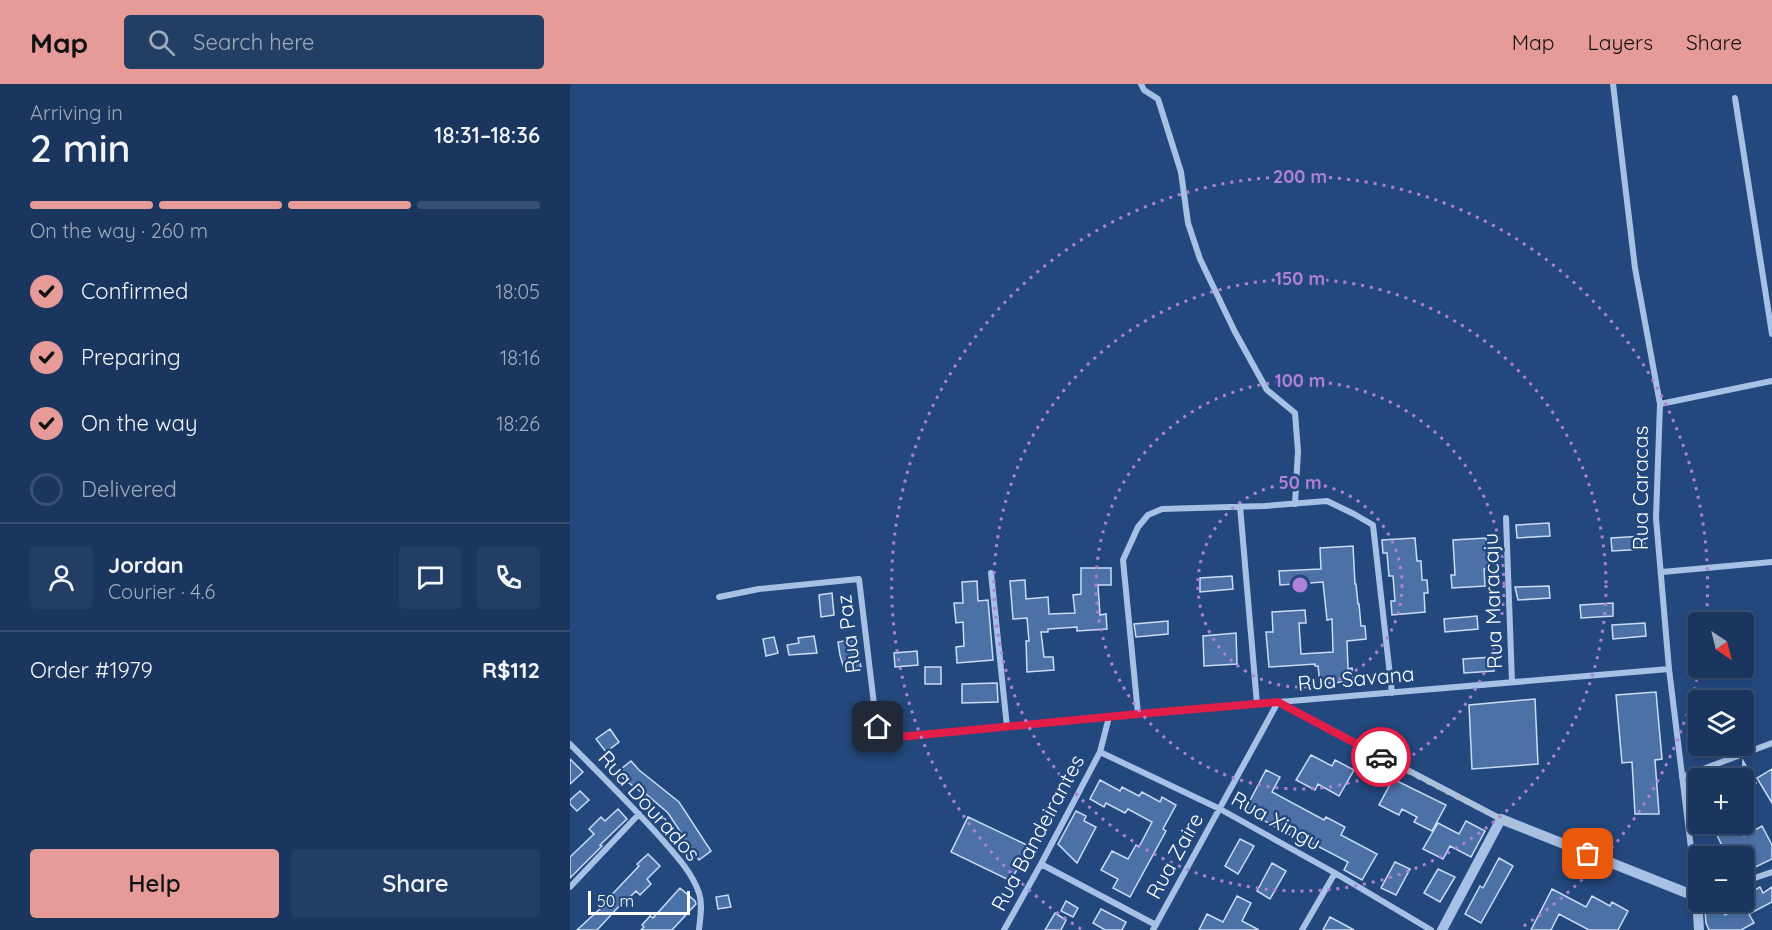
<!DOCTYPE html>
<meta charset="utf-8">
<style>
:root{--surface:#1a365e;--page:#233e64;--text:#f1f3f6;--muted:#9fabbc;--line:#385073;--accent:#e69b98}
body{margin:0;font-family:Quicksand,sans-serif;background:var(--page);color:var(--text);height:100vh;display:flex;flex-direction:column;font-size:22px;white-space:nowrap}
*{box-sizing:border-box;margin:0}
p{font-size:20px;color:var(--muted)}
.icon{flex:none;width:33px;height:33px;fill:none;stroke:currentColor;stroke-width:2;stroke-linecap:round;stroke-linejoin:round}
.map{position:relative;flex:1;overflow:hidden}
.drawer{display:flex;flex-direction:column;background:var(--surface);width:570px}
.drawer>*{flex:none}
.needle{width:39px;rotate:145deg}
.fabs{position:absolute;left:1118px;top:528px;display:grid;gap:12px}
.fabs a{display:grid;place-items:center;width:66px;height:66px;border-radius:6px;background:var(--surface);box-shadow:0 3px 9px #0003,0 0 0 2px var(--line);font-size:30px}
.scale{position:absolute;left:18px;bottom:15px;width:102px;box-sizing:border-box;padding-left:6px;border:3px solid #fff;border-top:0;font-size:16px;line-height:21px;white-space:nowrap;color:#fff;-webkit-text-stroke:4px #23487d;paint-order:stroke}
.pin{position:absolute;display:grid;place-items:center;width:51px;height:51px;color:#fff;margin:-26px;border-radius:12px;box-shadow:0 3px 9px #0006}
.courier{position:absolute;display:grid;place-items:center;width:60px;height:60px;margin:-30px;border:4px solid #e11d48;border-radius:50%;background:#fff;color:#222;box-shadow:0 2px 8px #0007}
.head em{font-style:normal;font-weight:600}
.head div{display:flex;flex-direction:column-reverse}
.head{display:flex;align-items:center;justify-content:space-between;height:102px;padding:0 30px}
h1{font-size:39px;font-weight:600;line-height:45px}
.bar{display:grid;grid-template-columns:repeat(4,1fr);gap:9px 6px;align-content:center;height:72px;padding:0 30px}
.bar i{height:8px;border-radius:4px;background:var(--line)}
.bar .on{background:var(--accent)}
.bar p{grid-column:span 4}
.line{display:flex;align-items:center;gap:15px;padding:0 30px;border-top:2px solid var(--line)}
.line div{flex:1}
.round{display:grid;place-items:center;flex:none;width:63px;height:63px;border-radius:6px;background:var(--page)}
ol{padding:0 30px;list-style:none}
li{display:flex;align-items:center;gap:18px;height:66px}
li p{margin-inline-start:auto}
li .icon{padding:6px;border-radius:50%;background:var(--accent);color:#111;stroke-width:4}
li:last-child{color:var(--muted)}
li i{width:33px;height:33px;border:3px solid var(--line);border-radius:50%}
.cta{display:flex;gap:12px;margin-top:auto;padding:12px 30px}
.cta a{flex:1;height:69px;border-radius:6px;background:var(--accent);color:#111;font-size:24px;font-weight:600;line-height:69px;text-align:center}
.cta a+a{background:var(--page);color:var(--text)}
header{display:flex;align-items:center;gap:36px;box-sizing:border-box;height:84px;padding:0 30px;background:var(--accent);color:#111}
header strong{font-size:28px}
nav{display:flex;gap:33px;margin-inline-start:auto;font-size:21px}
.search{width:420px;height:54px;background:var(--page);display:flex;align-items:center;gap:15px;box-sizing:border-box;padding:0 21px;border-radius:6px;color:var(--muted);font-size:22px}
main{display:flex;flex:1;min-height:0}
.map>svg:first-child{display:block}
.building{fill:#4b71a6;stroke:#cadcf5;stroke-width:1.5}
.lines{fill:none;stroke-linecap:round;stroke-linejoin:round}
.minor{stroke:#a7c1e6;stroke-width:6}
.tertiary{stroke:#a7c1e6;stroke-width:10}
.done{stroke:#b2bfd2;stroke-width:6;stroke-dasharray:0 10.8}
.route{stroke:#e11d48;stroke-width:8}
.ring{fill:none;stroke:#b080d9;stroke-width:3;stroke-dasharray:3 6}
.labels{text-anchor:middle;stroke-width:5;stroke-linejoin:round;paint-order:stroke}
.street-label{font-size:21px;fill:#fff;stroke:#23487d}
.centre{fill:#b080d9;stroke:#23487d;stroke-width:3}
.ring-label{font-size:18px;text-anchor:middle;font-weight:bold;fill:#b080d9;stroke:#23487d;stroke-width:5;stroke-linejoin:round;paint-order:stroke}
</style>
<header>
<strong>Map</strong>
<div class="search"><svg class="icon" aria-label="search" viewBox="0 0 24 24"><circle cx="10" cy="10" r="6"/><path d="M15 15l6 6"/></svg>Search here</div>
<nav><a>Map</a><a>Layers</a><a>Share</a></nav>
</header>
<main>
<section class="drawer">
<div class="head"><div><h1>2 min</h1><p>Arriving in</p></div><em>18:31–18:36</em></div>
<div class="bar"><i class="on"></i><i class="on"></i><i class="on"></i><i></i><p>On the way · 260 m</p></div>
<ol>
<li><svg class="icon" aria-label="check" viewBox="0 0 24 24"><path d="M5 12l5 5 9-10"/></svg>Confirmed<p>18:05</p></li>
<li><svg class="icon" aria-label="check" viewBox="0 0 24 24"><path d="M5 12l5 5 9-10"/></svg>Preparing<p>18:16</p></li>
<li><svg class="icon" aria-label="check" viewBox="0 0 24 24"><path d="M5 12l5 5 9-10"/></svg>On the way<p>18:26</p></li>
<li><i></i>Delivered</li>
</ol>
<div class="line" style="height:108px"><a class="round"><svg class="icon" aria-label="person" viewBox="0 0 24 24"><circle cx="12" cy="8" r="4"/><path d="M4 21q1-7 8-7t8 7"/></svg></a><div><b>Jordan</b><p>Courier · 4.6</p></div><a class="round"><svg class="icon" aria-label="chat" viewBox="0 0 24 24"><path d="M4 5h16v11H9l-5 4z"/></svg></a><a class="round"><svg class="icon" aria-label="phone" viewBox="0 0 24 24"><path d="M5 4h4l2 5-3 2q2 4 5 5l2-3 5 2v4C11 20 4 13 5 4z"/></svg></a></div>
<div class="line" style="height:78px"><div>Order #1979</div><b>R$112</b></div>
<div class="cta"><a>Help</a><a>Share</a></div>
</section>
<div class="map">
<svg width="1202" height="846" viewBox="0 0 1202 846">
<rect width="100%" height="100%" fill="#23487d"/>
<path class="building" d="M 979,439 L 980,452 L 947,454 L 946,441 Z
M 1074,452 L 1075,465 L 1042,467 L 1041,454 Z
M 845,454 L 847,477 L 851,477 L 852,496 L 857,496 L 858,509 L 854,509 L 855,528 L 822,531 L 821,517 L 825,517 L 823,492 L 819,492 L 817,469 L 813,469 L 812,456 Z
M 916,454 L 918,485 L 914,485 L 915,502 L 882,504 L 881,491 L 885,491 L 883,456 Z
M 783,462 L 785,500 L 786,500 L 788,520 L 789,520 L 791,542 L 795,542 L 796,555 L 777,557 L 778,585 L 782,584 L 783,597 L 750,600 L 748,582 L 745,582 L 745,580 L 699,583 L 696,548 L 703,548 L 702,528 L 735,526 L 736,539 L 729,539 L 731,570 L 763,568 L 762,535 L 757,536 L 753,498 L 710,501 L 709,487 L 751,485 L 750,464 Z
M 511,484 L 541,484 L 541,501 L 528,501 L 530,531 L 536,530 L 537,545 L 507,547 L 507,543 L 478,545 L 478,548 L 471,548 L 474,573 L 483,573 L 484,586 L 457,588 L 456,557 L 459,557 L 457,534 L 443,535 L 440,497 L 455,496 L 456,515 L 478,513 L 479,530 L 505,529 L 503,511 L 511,510 Z
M 662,492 L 663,505 L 630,508 L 630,494 Z
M 407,497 L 408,517 L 418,516 L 423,576 L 387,579 L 386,563 L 394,562 L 393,538 L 386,539 L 384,519 L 393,519 L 392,498 Z
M 979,502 L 980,514 L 948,516 L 945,503 Z
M 262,509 L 264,531 L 251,533 L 249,511 Z
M 1043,519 L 1043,532 L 1011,534 L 1010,521 Z
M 907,532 L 908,545 L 875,548 L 874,535 Z
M 598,537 L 598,550 L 566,553 L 564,540 Z
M 1075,539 L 1076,552 L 1043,555 L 1042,541 Z
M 666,549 L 667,580 L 634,582 L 633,552 Z
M 244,552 L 247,569 L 219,571 L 217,561 L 229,559 L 228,554 Z
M 204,553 L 208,569 L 196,572 L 193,555 Z
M 285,555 L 291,583 L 275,588 L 270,571 L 268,558 Z
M 347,567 L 348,581 L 325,583 L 324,569 Z
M 923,573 L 924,587 L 894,589 L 893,575 Z
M 355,583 L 371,583 L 371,600 L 355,600 Z
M 427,599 L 428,618 L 392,619 L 392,600 Z
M 1086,608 L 1092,675 L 1085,676 L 1089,730 L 1065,730 L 1062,678 L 1052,679 L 1046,611 Z
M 965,615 L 968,680 L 902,685 L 899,621 Z
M 40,645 L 49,658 L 36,668 L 26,655 Z
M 741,671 L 762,682 L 765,676 L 784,686 L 769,712 L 748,700 L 745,706 L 726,696 Z
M 0,675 L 13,688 L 0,700 Z
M 61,677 L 69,686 L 109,718 L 141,767 L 129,776 L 98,729 L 76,710 L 75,711 L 55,696 L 47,688 Z
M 1173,677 L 1186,699 L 1173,706 L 1173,694 L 1152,694 L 1173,682 Z
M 1202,685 L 1202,719 L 1187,694 Z
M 696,686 L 710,693 L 702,708 L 754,736 L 756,733 L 775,743 L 771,751 L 807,770 L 792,796 L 774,786 L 778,778 L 740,758 L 738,761 L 675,726 Z
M 823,695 L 876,721 L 862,747 L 844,738 L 847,733 L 832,725 L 829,731 L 809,721 Z
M 530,696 L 550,707 L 552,703 L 569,712 L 572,708 L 590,718 L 592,713 L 606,721 L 593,745 L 596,747 L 560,813 L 543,804 L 548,795 L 531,786 L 542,767 L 558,775 L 566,761 L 569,763 L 582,738 L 558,725 L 555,729 L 536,719 L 534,723 L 520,715 Z
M 10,707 L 19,716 L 7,727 L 0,720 L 0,716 Z
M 48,725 L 57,735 L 30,761 L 32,762 L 0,794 L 0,773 L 24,750 L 19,745 L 31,733 L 35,737 Z
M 506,727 L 516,732 L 514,737 L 526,743 L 507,779 L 488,760 Z
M 398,733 L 459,762 L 441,797 L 381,768 Z
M 896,737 L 915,747 L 901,773 L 880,762 L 873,775 L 853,765 L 868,739 L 889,750 Z
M 1151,740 L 1168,740 L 1174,752 L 1192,742 L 1202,761 L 1202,775 L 1173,789 L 1173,772 L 1157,772 L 1143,743 Z
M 670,755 L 684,762 L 668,790 L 655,782 Z
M 78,770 L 90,782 L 77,795 L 81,800 L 70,811 L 66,807 L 54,819 L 53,818 L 27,846 L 7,846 L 32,823 L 31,822 L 69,782 L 67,780 Z
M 929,774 L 943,782 L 911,839 L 895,830 L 910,802 L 913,804 Z
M 825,778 L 840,785 L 826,811 L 811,804 Z
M 702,779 L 716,787 L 700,815 L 687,807 Z
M 868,785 L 885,793 L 870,818 L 854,809 Z
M 1190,803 L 1193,809 L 1202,803 L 1202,818 L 1179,830 L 1184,839 L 1171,846 L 1139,846 L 1136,839 L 1135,826 L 1151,820 L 1155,831 L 1178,818 L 1175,811 Z
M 110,804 L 125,817 L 126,820 L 102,846 L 71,846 L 74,843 L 72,841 L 80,832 L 83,834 Z
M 982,805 L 1016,823 L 1022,812 L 1040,822 L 1042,818 L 1058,827 L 1048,846 L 1019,846 L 989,830 L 981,846 L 961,846 Z
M 158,811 L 161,823 L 148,825 L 146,813 Z
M 667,812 L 681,819 L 672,837 L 689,846 L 629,846 L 637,830 L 653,838 Z
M 496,817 L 508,824 L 503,833 L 491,827 Z
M 531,825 L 556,838 L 552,846 L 535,846 L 523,839 Z
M 485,829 L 496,836 L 491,846 L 475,846 Z
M 760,833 L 784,846 L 753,846 Z"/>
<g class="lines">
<path class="minor" d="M 571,0 L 574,6 L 588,15 L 611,88 L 618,139 L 630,175 L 665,248 L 697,306 L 725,329 L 728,367 L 725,420
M 1043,0 L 1065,184 L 1090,320 L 1086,434 L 1099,585 L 1127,813
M 1165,14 L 1202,250
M 1090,320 L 1202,297
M 670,422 L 687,620
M 936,434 L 942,598
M 1092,488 L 1202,478
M 421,489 L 437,643
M 149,513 L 189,505 L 289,495 L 306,637 L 312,647 L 319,654 L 568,630 L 1099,585
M 568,630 L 553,476 L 568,443 L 578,431 L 592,425 L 695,422 L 757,417 L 784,430 L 803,441 L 822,609
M 0,660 C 30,690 61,721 90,753 C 104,769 122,788 129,809 C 133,821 130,834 129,846
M 530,668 L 650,725 L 765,789 L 861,846
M 1112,693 L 1202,659
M 471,780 L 586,841
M 1173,798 L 1202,788
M 0,803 L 69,730
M 434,846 L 471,780 L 530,668 L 539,633
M 583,846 L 708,618 L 931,735
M 732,846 L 765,789"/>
<path class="tertiary" d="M 872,846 L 931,735 L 1127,813 L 1129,846"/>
</g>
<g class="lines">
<path class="done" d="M 811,673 L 931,735 L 1018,770"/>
<path class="route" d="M 308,643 L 319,654 L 568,630 L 708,618 L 811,673"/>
</g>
<g class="ring">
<circle cx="730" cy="501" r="102"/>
<circle cx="730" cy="501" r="204"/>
<circle cx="730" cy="501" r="306"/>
<path d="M1129 586A408 408 0 0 1 949 845M511 845A408 408 0 1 1 1136 537"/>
</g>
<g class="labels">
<g class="street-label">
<text transform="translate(1071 404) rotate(-90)" y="7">Rua Caracas</text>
<text transform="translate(923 517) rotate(-92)" y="7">Rua Maracaju</text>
<text transform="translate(279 550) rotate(-97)" y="7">Rua Paz</text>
<text transform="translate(786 595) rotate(-5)" y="7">Rua Savana</text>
<text transform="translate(79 722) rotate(48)" y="7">Rua Dourados</text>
<text transform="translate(706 737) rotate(29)" y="7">Rua Xingu</text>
<text transform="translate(468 749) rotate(-62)" y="7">Rua Bandeirantes</text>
<text transform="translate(605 772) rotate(-61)" y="7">Rua Zaire</text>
</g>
</g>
<circle cx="730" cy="501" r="9" class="centre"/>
<g class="ring-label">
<text x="730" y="99">200 m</text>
<text x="730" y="201">150 m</text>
<text x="730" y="303">100 m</text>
<text x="730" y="405">50 m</text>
</g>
</svg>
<div class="fabs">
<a><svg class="needle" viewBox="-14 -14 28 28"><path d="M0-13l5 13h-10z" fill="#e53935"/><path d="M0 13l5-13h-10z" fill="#9fabbc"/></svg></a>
<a><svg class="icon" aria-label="layers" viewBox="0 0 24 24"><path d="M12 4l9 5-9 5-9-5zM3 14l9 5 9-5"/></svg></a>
<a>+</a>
<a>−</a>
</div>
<div class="scale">50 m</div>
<div class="pin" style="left:1018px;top:770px;background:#ea580c"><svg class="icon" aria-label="bag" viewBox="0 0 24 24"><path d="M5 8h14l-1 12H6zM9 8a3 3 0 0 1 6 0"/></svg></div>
<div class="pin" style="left:308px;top:643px;background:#1f2937"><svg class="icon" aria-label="home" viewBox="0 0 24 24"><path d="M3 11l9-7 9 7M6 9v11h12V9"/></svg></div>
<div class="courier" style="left:811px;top:673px"><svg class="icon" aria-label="car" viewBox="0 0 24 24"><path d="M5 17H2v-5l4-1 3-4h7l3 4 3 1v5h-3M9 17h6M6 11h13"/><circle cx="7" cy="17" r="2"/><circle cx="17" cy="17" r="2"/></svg></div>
</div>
</main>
